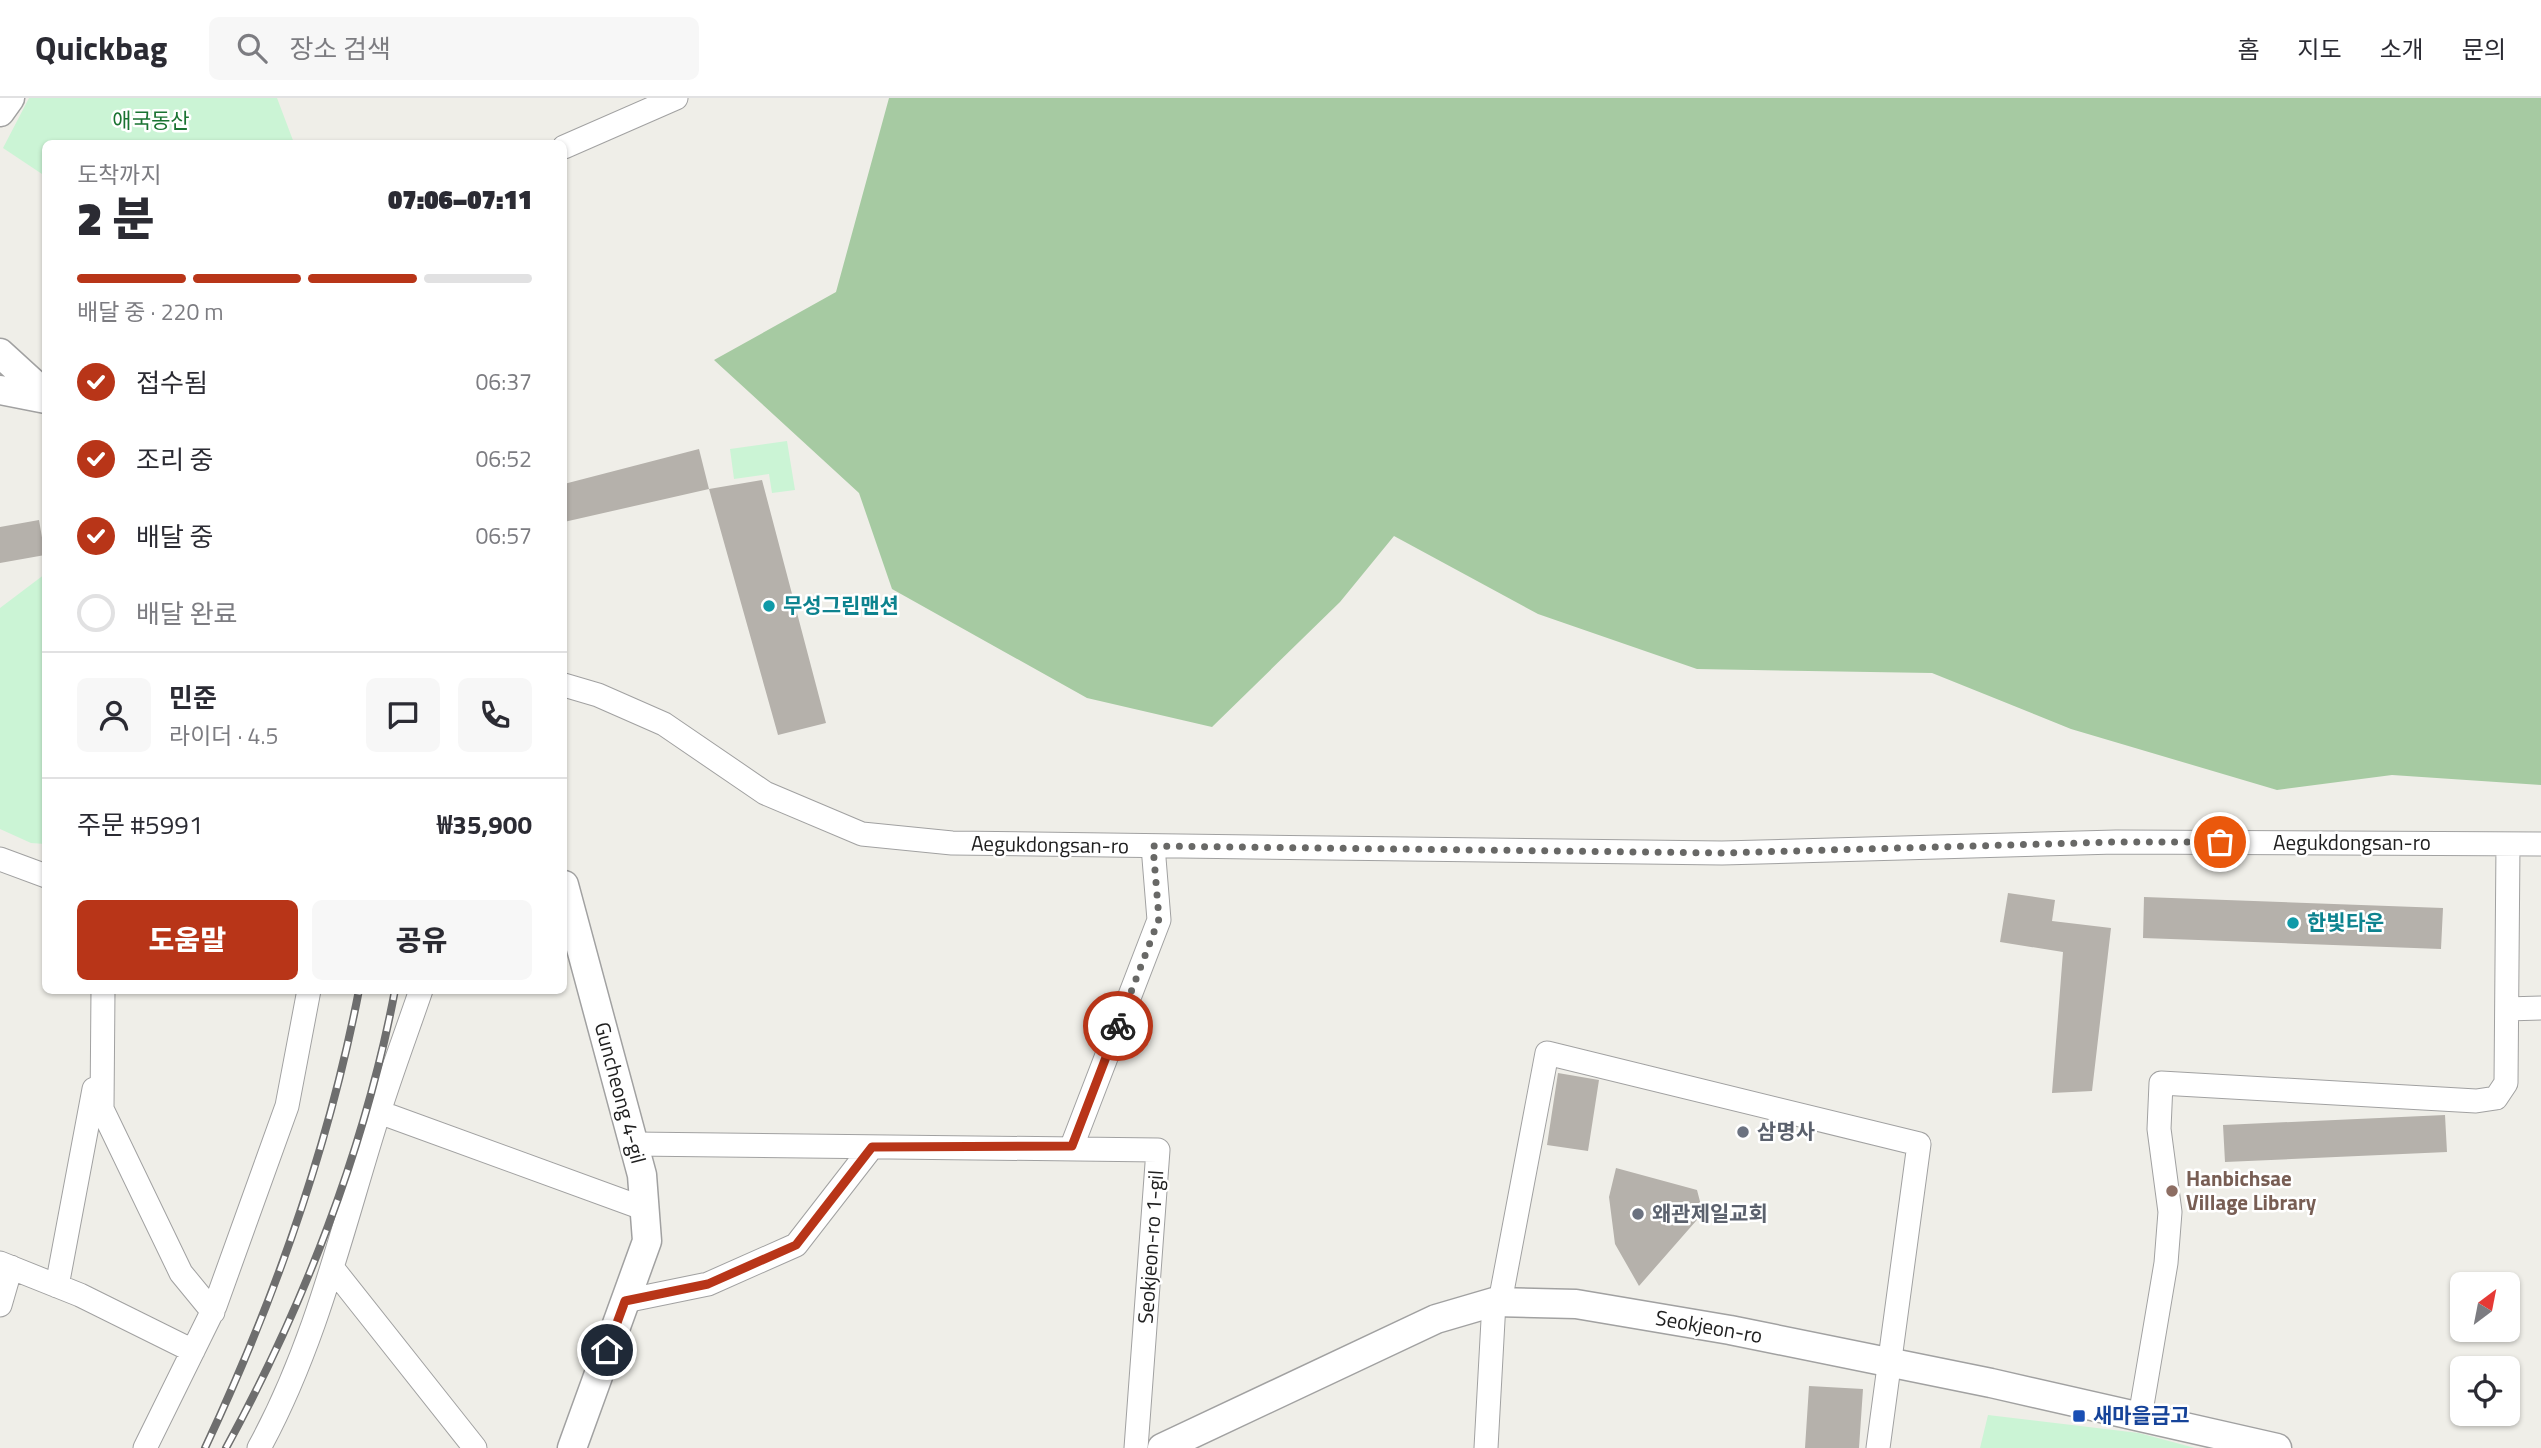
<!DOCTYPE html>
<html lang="ko">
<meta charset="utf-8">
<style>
:root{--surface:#fff;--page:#f7f7f7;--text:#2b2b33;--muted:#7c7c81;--line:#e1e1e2;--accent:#b83518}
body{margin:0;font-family:"Titillium Web","Noto Sans KR",sans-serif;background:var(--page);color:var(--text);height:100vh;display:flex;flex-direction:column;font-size:26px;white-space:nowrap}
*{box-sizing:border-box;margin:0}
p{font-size:23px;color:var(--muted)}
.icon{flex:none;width:38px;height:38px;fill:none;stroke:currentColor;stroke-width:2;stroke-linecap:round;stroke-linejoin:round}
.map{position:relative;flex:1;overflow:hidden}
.drawer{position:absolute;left:42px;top:42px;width:525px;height:854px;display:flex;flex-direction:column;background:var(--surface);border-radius:10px;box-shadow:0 2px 5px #0004}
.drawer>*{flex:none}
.needle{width:46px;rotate:32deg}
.fabs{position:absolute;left:2450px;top:1174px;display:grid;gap:14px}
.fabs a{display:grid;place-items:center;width:70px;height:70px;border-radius:10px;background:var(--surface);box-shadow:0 2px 5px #0004;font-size:35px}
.pin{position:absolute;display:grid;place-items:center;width:60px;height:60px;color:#fff;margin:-30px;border:4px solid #fff;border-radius:50%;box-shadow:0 2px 7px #0007}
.courier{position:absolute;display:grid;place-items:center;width:70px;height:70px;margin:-35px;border:5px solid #b83518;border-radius:50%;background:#fff;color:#222;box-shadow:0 2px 9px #0007}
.headline em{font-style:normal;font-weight:800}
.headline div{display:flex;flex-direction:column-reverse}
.headline{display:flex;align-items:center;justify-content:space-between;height:119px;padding:0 35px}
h1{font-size:46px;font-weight:800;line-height:52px}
.bar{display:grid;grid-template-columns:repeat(4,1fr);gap:10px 7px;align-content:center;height:84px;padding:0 35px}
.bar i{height:9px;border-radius:5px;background:var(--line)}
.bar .active{background:var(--accent)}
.bar p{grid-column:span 4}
.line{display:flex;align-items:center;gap:18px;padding:0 35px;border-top:2px solid var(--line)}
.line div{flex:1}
.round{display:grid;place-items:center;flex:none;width:74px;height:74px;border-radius:10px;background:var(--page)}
ol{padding:0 35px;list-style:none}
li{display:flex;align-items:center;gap:21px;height:77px}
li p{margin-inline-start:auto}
li .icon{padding:7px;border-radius:50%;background:var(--accent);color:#fff;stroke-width:4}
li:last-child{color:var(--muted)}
li i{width:38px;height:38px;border:4px solid var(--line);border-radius:50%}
.button{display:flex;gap:14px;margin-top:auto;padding:14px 35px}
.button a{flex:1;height:80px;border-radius:10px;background:var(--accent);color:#fff;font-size:28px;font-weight:800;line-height:80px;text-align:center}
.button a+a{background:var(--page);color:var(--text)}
header{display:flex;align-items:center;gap:42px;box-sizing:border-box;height:98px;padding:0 35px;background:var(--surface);border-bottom:2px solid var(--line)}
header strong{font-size:33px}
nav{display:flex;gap:38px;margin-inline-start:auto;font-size:24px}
.search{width:490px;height:63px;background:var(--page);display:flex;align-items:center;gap:18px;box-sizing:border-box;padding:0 24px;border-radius:10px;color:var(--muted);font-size:26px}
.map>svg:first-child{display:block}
.forest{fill:#a6caa2}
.park{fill:#cbf4d5}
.building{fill:#b5b1ab}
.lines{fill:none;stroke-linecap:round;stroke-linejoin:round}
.minor-casing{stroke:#a1a1a1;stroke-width:25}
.tertiary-casing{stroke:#a1a1a1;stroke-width:31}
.minor{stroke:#fff;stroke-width:23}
.tertiary{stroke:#fff;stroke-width:28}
.rail-casing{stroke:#6e6e6e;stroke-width:8}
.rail{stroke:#fff;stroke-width:5;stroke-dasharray:16;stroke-linecap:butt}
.done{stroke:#686866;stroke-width:7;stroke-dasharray:0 12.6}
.route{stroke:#b83518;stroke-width:9}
.culture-dot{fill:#0f9aa8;stroke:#fff;stroke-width:2.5}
.worship-dot{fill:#6b7280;stroke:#fff;stroke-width:2.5}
.education-dot{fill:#8d6e63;stroke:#fff;stroke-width:2.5}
.transit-dot{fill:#1a4fb4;stroke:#fff;stroke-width:2.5}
.labels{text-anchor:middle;stroke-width:5;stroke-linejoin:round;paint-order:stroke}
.park-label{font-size:21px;fill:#197331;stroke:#fff}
.culture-label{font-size:21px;font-weight:bold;fill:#0d838f;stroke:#fff;text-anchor:start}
.street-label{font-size:21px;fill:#202020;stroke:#fff}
.worship-label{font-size:21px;font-weight:bold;fill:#5b616d;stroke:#fff;text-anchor:start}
.education-label{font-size:21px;font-weight:bold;fill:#785e54;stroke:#fff;text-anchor:start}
.transit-label{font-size:21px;font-weight:bold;fill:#164399;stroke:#fff;text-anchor:start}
</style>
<header>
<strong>Quickbag</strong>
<div class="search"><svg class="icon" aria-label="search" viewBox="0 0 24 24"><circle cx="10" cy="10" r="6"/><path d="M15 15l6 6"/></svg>장소 검색</div>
<nav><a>홈</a><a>지도</a><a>소개</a><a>문의</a></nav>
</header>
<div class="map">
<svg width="2541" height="1350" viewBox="0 0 2541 1350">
<rect width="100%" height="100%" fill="#efeee8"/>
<path class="forest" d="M 889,0 L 2541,0 L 2541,687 L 2392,677 L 2277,692 L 2071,631 L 1932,575 L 1697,571 L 1538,516 L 1394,438 L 1340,504 L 1212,629 L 1087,600 L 892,491 L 859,395 L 714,262 L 836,194 Z"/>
<path class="park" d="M 29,0 L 277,0 L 294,45 L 46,46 L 45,78 L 3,50 Z
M 787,343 L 795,392 L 772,395 L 769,376 L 734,381 L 730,351 Z
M 45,476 L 45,746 L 31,745 L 0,731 L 0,510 Z
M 1988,1317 L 2139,1335 L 2195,1350 L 1980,1350 Z"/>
<path class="building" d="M 699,351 L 709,391 L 564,424 L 564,386 Z
M 762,382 L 826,625 L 778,637 L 709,391 Z
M 39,422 L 45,457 L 0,465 L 0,429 Z
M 2008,795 L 2055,802 L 2052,823 L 2111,830 L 2092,993 L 2052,995 L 2063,854 L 2000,844 Z
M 2144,799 L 2443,810 L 2441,851 L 2143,840 Z
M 1558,975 L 1599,982 L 1588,1053 L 1547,1047 Z
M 2445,1017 L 2447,1054 L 2225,1064 L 2223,1027 Z
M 1616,1070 L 1697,1092 L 1703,1115 L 1639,1188 L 1615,1146 L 1609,1099 Z
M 1809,1288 L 1863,1291 L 1859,1350 L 1805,1350 Z"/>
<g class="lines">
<g class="minor-casing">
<path id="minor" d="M 564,49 L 676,0
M 564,587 L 598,597 L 664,626 L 765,695 L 862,736 L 952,745 L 1722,755 L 2116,744 L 2541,746
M 0,761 L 46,778
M 103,892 L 102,1011 L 181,1175 L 213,1214
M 2507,911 L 2541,910
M 379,1014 L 645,1111
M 634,1046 L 1158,1052 L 1136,1350
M 1072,1048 L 1159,822 L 1153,748
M 0,1165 L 80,1197 L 193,1253
M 334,1172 L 475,1350
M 57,1188 L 94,991
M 625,1203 L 708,1186 L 796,1147 L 872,1049
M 1500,1204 L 1547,955 L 1919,1046 L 1878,1350
M 0,1207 L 11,1169
M 2140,1319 L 2166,1165 L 2170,1114 L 2159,1031 L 2161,985 L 2476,1003 L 2496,1000 L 2506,985 L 2508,746
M 145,1350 L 215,1208 L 287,1008 L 309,892
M 259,1350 C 317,1244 343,1127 379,1014 C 392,973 407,933 421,892
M 1486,1350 L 1494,1204"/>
</g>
<g class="tertiary-casing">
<path id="tertiary" d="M 0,14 L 10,0
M 0,255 L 46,297
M 0,292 L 46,301
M 564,787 L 642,1077 L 647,1143 L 572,1350
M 1162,1350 L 1436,1221 L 1494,1204 L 1576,1206 L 1730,1232 L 1991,1285 L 2277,1350"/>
</g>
<use href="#minor" class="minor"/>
<use href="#tertiary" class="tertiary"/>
<g class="rail-casing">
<path id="rail" d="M 205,1350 C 274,1203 328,1052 359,892
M 226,1350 C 303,1209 365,1051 395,892"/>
</g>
<use href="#rail" class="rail"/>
</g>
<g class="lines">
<path class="done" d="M 1118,928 L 1159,821 L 1153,748 L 1722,755 L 2116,744 L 2220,744"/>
<path class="route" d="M 607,1252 L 625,1203 L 708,1186 L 796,1147 L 872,1049 L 1072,1048 L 1118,928"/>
</g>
<g class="culture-dot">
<circle cx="769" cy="508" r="7"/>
<circle cx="2293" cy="825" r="7"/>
</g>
<g class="worship-dot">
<circle cx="1743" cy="1034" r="7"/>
<circle cx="1638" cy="1116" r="7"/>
</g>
<circle class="education-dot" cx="2172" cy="1093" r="7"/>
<rect class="transit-dot" x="2072" y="1311" width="14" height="14" rx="3.5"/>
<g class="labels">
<g class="park-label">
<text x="151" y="30">애국동산</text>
</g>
<g class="culture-label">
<text x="783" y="515">무성그린맨션</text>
<text x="2307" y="832">한빛타운</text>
</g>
<g class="street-label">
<text x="2352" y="752">Aegukdongsan-ro</text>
<text transform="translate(1050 747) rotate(1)" y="7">Aegukdongsan-ro</text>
<text transform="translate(620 995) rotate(75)" y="7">Guncheong 4-gil</text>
<text transform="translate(1151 1149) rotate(-86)" y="7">Seokjeon-ro 1-gil</text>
<text transform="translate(1709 1229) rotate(10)" y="7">Seokjeon-ro</text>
</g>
<g class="worship-label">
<text x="1757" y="1041">삼명사</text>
<text x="1652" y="1123">왜관제일교회</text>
</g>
<g class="education-label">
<text x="2186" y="1088">Hanbichsae<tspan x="2186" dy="24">Village Library</tspan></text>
</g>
<g class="transit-label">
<text x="2093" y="1325">새마을금고</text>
</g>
</g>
</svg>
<div class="fabs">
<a><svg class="needle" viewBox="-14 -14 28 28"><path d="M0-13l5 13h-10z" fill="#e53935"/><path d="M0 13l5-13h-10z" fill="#7c7c81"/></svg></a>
<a><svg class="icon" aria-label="locate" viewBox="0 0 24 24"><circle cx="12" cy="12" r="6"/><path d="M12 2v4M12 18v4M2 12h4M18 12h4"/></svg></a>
</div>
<div class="pin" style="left:2220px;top:744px;background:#ea580c"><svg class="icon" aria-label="bag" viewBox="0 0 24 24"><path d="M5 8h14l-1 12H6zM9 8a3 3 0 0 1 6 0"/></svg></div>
<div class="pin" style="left:607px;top:1252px;background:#1f2937"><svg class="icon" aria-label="home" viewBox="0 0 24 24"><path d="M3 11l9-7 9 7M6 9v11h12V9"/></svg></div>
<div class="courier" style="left:1118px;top:928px"><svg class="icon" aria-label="bike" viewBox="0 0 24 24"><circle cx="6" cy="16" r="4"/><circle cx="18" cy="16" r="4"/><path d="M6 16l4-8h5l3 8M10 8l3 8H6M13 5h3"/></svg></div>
<section class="drawer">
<div class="headline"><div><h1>2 분</h1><p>도착까지</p></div><em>07:06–07:11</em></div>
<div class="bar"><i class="active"></i><i class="active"></i><i class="active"></i><i></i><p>배달 중 · 220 m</p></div>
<ol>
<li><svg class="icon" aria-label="check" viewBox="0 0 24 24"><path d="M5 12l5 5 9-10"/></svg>접수됨<p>06:37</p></li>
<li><svg class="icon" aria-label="check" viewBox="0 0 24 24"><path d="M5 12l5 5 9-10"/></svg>조리 중<p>06:52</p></li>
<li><svg class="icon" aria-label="check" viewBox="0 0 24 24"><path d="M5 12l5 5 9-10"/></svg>배달 중<p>06:57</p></li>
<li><i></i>배달 완료</li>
</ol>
<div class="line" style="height:126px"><a class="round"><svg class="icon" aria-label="person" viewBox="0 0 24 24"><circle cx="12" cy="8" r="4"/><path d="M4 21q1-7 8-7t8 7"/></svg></a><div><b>민준</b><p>라이더 · 4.5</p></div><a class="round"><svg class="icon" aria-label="chat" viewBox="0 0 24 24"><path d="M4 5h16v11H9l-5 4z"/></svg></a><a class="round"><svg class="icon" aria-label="phone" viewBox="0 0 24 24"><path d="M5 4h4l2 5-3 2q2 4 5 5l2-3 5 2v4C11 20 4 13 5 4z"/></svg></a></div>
<div class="line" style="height:91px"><div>주문 #5991</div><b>₩35,900</b></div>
<div class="button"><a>도움말</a><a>공유</a></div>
</section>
</div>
